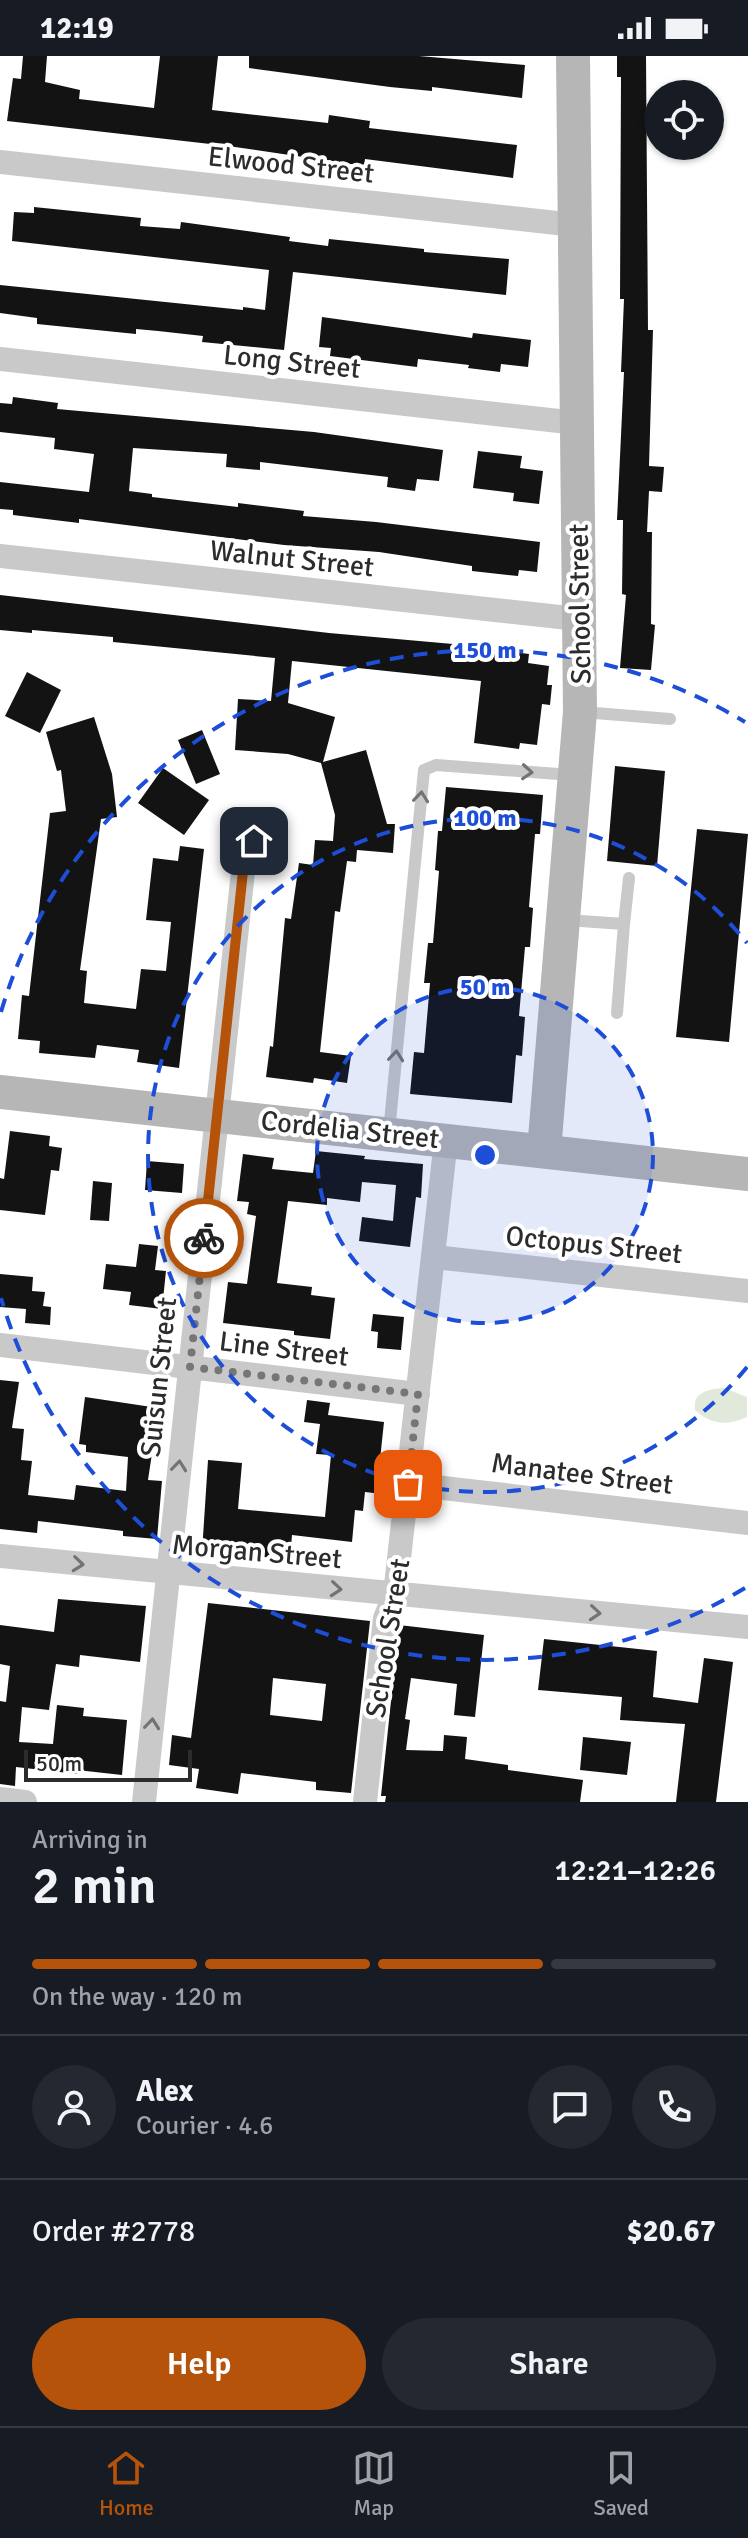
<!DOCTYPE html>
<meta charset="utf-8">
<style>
:root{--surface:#171b24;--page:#242831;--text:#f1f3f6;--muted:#9ea1a6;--line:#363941;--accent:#b45309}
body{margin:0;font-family:Signika,sans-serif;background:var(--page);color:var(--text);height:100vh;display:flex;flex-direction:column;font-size:30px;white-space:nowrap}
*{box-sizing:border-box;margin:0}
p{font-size:26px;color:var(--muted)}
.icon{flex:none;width:44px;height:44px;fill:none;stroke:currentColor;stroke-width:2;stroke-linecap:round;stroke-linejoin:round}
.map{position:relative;height:1746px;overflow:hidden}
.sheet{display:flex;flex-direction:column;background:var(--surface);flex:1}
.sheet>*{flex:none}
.controls{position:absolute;left:644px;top:24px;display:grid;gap:16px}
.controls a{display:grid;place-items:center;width:80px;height:80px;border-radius:50%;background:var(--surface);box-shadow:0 2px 6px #0004;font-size:40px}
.scale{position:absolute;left:24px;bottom:20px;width:168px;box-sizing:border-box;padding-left:8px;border:4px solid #2c2c2c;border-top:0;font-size:22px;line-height:28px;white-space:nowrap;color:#2c2c2c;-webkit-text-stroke:6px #fff;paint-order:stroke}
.pin{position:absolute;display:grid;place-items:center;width:68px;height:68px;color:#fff;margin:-34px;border-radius:16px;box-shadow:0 4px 12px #0006}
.courier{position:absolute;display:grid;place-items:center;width:80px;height:80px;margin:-40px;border:6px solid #b45309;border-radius:50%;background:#fff;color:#222;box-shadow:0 2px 10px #0007}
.head em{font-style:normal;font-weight:600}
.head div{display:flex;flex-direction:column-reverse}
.head{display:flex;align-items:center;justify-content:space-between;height:136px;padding:0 32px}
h1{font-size:52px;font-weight:600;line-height:60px}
.bar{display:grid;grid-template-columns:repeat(4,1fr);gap:12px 8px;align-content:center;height:96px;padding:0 32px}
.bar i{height:10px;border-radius:6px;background:var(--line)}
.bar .on{background:var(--accent)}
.bar p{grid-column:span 4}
.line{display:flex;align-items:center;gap:20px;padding:0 32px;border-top:2px solid var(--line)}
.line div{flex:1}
.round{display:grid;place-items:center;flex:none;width:84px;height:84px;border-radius:42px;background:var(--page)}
.primary-button{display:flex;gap:16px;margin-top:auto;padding:16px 32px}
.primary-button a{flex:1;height:92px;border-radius:48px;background:var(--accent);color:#fff;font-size:32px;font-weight:600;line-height:92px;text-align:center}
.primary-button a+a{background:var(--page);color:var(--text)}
.status{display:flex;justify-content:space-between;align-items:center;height:56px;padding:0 40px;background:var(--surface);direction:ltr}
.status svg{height:22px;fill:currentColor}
.tab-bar{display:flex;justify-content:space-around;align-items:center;height:112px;border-top:2px solid var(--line);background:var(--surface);font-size:22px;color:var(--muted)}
.tab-bar a{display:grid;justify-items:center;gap:4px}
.tab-bar .on{color:var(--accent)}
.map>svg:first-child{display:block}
.green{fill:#e1e9db}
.building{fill:#131313;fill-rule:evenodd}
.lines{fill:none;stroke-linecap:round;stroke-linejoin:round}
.lane{stroke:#c9c9c9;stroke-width:12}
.street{stroke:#c9c9c9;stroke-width:24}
.secondary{stroke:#b6b6b6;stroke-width:34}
.oneway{stroke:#737373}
.done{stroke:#767676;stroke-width:8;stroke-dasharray:0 14.4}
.route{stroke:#b45309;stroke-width:10}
.ring{fill:none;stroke:#1d4ed8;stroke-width:4;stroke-dasharray:14 10}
.labels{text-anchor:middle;stroke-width:8;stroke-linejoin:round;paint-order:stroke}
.street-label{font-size:28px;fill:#2c2c2c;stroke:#fff}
.centre{fill:#1d4ed8;stroke:#fff;stroke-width:4}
.ring-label{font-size:24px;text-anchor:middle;font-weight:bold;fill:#1d4ed8;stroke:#fff;stroke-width:8;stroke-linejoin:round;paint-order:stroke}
</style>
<div class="status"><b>12:19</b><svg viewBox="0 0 49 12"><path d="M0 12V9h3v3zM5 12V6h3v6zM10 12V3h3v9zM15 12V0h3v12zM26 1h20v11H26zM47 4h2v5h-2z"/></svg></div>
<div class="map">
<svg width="748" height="1746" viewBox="0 0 748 1746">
<rect width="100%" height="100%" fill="#fff"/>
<path class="green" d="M 724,1332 L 747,1341 L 747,1361 C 727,1370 712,1369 695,1354 C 692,1336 709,1333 724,1332 Z"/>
<path class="building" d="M 23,0 L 47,0 L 45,26 L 80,34 L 79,43 L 154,52 L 160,0 L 218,0 L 212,54 L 328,67 L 329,59 L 370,65 L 369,72 L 517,89 L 513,122 L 365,103 L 364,110 L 228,90 L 7,65 L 13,22 L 21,23 Z
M 249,0 L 419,0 L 525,9 L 522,42 L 432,31 L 432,35 L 390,31 L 249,12 Z
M 617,0 L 646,0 L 648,274 L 653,274 L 649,410 L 664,411 L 662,436 L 649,435 L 647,476 L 652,476 L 651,568 L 655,569 L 651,614 L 620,612 L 626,539 L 622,538 L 623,464 L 617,464 L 624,316 L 621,316 L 624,243 L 620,243 L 621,21 L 617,21 Z
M 34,151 L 141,162 L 140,170 L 180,173 L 181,166 L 290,181 L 289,185 L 328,190 L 329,183 L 424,193 L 424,196 L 509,203 L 506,239 L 293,216 L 284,294 L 202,286 L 203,280 L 158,275 L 136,273 L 136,278 L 37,268 L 37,262 L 0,257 L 0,229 L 243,254 L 243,251 L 265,254 L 269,214 L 12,185 L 14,156 L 34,157 Z
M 322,261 L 472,282 L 473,277 L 531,284 L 528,311 L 501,308 L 500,316 L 468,312 L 469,309 L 418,303 L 417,311 L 330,300 L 331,292 L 319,291 Z
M 13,341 L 58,347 L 57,353 L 314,376 L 443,394 L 439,425 L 417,423 L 415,435 L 387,431 L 388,421 L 260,406 L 260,414 L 226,411 L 227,398 L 133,392 L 129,435 L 152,438 L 152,441 L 238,451 L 238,447 L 304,455 L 303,460 L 376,466 L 540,486 L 537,516 L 519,514 L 518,520 L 472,515 L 472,510 L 379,496 L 284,489 L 79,463 L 79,467 L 13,459 L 13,454 L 0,453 L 0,426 L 89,436 L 94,398 L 54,393 L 55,382 L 0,376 L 0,347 L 12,348 Z
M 478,395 L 522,400 L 520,412 L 543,415 L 539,448 L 513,445 L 514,437 L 473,432 Z
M 0,539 L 329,577 L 453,588 L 529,598 L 528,607 L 549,610 L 547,629 L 552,629 L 550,649 L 542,648 L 537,689 L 520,687 L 519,693 L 474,687 L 481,625 L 292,605 L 288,647 L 335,661 L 323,706 L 366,694 L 387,768 L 395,768 L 393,797 L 357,794 L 356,806 L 347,805 L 340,856 L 335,855 L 320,996 L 351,1000 L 347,1027 L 314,1022 L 313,1027 L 266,1021 L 270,990 L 273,991 L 285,862 L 291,863 L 299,807 L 313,809 L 315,784 L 333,785 L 335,759 L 321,707 L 288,698 L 235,694 L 238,643 L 271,645 L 275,602 L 113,586 L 113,581 L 32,574 L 32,577 L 0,574 Z
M 27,616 L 61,634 L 40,677 L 5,660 Z
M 94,661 L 112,718 L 117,761 L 101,763 L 80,914 L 87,915 L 84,947 L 136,953 L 141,913 L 166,915 L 171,866 L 146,864 L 153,802 L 178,805 L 180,790 L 204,793 L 179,1012 L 137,1006 L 139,994 L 97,989 L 95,1002 L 39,997 L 40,985 L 18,983 L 22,939 L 29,940 L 50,757 L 66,755 L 61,714 L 57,715 L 46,676 Z
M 202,674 L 220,718 L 196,728 L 178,684 Z
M 615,710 L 665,715 L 657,810 L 607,805 Z
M 163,712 L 209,744 L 184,779 L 138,747 Z
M 446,731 L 543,739 L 540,778 L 535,778 L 529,851 L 533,852 L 530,891 L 525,891 L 519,960 L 525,961 L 522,1000 L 516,999 L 512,1047 L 410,1038 L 414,996 L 424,997 L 430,927 L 424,927 L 428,887 L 433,887 L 439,815 L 435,814 L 438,775 L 442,775 Z
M 697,773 L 748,778 L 729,986 L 676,981 Z
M 10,1075 L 50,1080 L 49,1090 L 62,1092 L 59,1115 L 51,1114 L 45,1159 L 0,1154 L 0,1122 L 4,1123 Z
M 316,1095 L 365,1100 L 364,1103 L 423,1108 L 421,1142 L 416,1141 L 410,1191 L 359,1185 L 362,1161 L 393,1165 L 396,1129 L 362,1126 L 360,1146 L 327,1142 L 327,1149 L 288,1145 L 277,1227 L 312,1231 L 311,1239 L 335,1242 L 330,1283 L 294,1279 L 294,1275 L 223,1267 L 228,1226 L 247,1228 L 256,1160 L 247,1158 L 249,1146 L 237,1145 L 243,1098 L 274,1102 L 272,1113 L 313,1117 Z
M 147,1105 L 184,1108 L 182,1137 L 145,1134 Z
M 93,1125 L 112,1127 L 109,1165 L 90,1164 Z
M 139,1188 L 158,1190 L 155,1214 L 166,1215 L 162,1253 L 129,1249 L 131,1236 L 103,1233 L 106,1208 L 136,1211 Z
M 0,1218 L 33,1221 L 32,1235 L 45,1236 L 43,1250 L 51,1251 L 50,1269 L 25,1267 L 26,1253 L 0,1251 Z
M 373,1258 L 404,1261 L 401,1294 L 377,1292 L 378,1276 L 371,1275 Z
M 0,1324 L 19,1326 L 12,1372 L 24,1373 L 21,1404 L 32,1405 L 28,1439 L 74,1444 L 76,1429 L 126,1435 L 128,1401 L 86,1396 L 86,1389 L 79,1388 L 85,1341 L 165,1353 L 161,1385 L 154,1384 L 148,1424 L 162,1425 L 157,1483 L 123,1480 L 123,1475 L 38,1465 L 37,1477 L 0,1473 Z
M 307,1344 L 330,1347 L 328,1359 L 384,1366 L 379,1413 L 394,1415 L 391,1439 L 365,1436 L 363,1455 L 355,1454 L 352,1486 L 292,1479 L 290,1503 L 202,1496 L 208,1404 L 242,1407 L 238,1453 L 325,1461 L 331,1399 L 316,1398 L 320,1368 L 304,1366 Z
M 58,1543 L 146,1550 L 140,1606 L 80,1599 L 79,1611 L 56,1608 L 49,1654 L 22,1651 L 19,1686 L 53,1688 L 57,1649 L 84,1652 L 83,1660 L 127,1664 L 122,1719 L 77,1714 L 77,1718 L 16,1711 L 15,1730 L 0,1728 L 0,1645 L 6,1646 L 10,1610 L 0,1608 L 0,1569 L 54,1576 Z
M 208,1547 L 370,1565 L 351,1737 L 316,1734 L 316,1726 L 241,1717 L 238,1738 L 196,1732 L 199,1713 L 169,1709 L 172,1679 L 191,1682 ZM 273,1622 L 326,1628 L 322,1665 L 270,1659 Z
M 399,1569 L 484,1579 L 475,1661 L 454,1659 L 457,1628 L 411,1622 L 405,1663 L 410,1664 L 406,1694 L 443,1695 L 444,1679 L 467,1681 L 465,1703 L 508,1709 L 508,1714 L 583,1724 L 580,1746 L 385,1746 L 386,1740 L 381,1740 Z
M 544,1583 L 657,1595 L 653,1641 L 698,1647 L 704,1602 L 733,1606 L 716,1746 L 676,1746 L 685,1668 L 620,1664 L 622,1641 L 538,1634 Z
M 583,1681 L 631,1686 L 627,1719 L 580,1714 Z"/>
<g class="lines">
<path class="lane" d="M 582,656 L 670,663
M 566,864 L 624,868 L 629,822
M 617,957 L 624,868
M 389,1076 L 424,714 L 436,709 L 572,719"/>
<path class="street" d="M 0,106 L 575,169
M 0,303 L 577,367
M 0,500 L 578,563
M 434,1201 L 748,1235
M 0,1289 L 418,1338
M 408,1428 L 748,1467
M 0,1500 L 748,1571
M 0,1743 L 25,1746
M 144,1746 L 244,806 L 264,764
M 365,1746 L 385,1562 L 395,1538 L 446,1084"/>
<path class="secondary" d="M 0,1036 L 748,1118
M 544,1095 L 580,656 L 573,0"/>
</g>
<defs><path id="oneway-chevron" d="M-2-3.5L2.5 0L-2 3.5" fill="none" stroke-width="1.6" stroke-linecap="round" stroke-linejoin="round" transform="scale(2)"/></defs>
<g class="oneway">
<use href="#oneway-chevron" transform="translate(527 716) rotate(4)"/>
<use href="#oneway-chevron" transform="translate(421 741) rotate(-84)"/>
<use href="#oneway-chevron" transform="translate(396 1000) rotate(-84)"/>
<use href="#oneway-chevron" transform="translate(179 1410) rotate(-84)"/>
<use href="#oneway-chevron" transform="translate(78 1508) rotate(6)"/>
<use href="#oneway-chevron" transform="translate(336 1533) rotate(5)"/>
<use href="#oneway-chevron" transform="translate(595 1557) rotate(5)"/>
<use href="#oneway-chevron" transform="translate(152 1668) rotate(-84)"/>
</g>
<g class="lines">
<path class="done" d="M 204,1182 L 190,1311 L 418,1338 L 408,1428"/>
<path class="route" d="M 204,1182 L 244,806 L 254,785"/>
</g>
<circle cx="485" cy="1099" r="168" fill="#1d4ed8" fill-opacity=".12"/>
<g class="ring">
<circle cx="485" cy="1099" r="168"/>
<path d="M747 1311A337 337 0 1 1 747 887"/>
<path d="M745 1532A505 505 0 0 1 1 1242M1 956A505 505 0 0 1 745 666"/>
</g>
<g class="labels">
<g class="street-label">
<text transform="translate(291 108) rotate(6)" y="10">Elwood Street</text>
<text transform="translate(292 305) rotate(6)" y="10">Long Street</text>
<text transform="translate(292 502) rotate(6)" y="10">Walnut Street</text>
<text transform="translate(579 548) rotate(-91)" y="10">School Street</text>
<text transform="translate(350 1073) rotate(6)" y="10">Cordelia Street</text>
<text transform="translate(594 1188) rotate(6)" y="10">Octopus Street</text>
<text transform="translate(284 1292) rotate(7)" y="10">Line Street</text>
<text transform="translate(158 1321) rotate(-84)" y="10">Suisun Street</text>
<text transform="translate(582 1417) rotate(7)" y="10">Manatee Street</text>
<text transform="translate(257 1495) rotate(5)" y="10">Morgan Street</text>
<text transform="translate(387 1582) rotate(-81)" y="10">School Street</text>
</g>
</g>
<circle cx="485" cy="1099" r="12" class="centre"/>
<g class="ring-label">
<text x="485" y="602">150 m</text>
<text x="485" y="770">100 m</text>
<text x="485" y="939">50 m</text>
</g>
</svg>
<div class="controls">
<a><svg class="icon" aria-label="locate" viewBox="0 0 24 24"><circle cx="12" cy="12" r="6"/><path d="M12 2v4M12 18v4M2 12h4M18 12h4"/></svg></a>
</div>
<div class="scale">50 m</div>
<div class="pin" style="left:408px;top:1428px;background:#ea580c"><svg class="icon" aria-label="bag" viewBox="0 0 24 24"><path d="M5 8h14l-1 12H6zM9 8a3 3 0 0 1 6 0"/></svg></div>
<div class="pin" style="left:254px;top:785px;background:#1f2937"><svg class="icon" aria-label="home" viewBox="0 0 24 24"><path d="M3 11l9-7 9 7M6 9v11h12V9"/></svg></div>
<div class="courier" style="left:204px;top:1182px"><svg class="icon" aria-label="bike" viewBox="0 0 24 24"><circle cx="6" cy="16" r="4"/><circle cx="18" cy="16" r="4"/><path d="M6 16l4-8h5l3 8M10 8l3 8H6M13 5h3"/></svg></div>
</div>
<section class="sheet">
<div class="head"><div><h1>2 min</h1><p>Arriving in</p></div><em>12:21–12:26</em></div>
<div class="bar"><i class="on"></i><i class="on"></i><i class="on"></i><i></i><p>On the way · 120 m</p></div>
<div class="line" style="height:144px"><a class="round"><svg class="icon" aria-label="person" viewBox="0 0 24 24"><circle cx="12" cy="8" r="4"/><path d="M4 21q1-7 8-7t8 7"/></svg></a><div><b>Alex</b><p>Courier · 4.6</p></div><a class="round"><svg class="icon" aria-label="chat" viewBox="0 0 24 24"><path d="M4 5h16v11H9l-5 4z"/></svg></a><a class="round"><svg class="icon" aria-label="phone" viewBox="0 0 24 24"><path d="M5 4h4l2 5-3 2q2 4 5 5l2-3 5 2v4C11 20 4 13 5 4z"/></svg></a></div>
<div class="line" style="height:104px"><div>Order #2778</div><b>$20.67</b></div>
<div class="primary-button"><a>Help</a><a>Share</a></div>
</section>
<nav class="tab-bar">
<a class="on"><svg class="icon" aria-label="home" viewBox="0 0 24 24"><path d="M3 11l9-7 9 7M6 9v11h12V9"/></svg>Home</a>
<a><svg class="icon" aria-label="map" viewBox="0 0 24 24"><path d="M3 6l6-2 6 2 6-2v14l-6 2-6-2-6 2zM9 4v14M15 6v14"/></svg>Map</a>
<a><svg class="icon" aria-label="saved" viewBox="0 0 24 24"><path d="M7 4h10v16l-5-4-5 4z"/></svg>Saved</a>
</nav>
